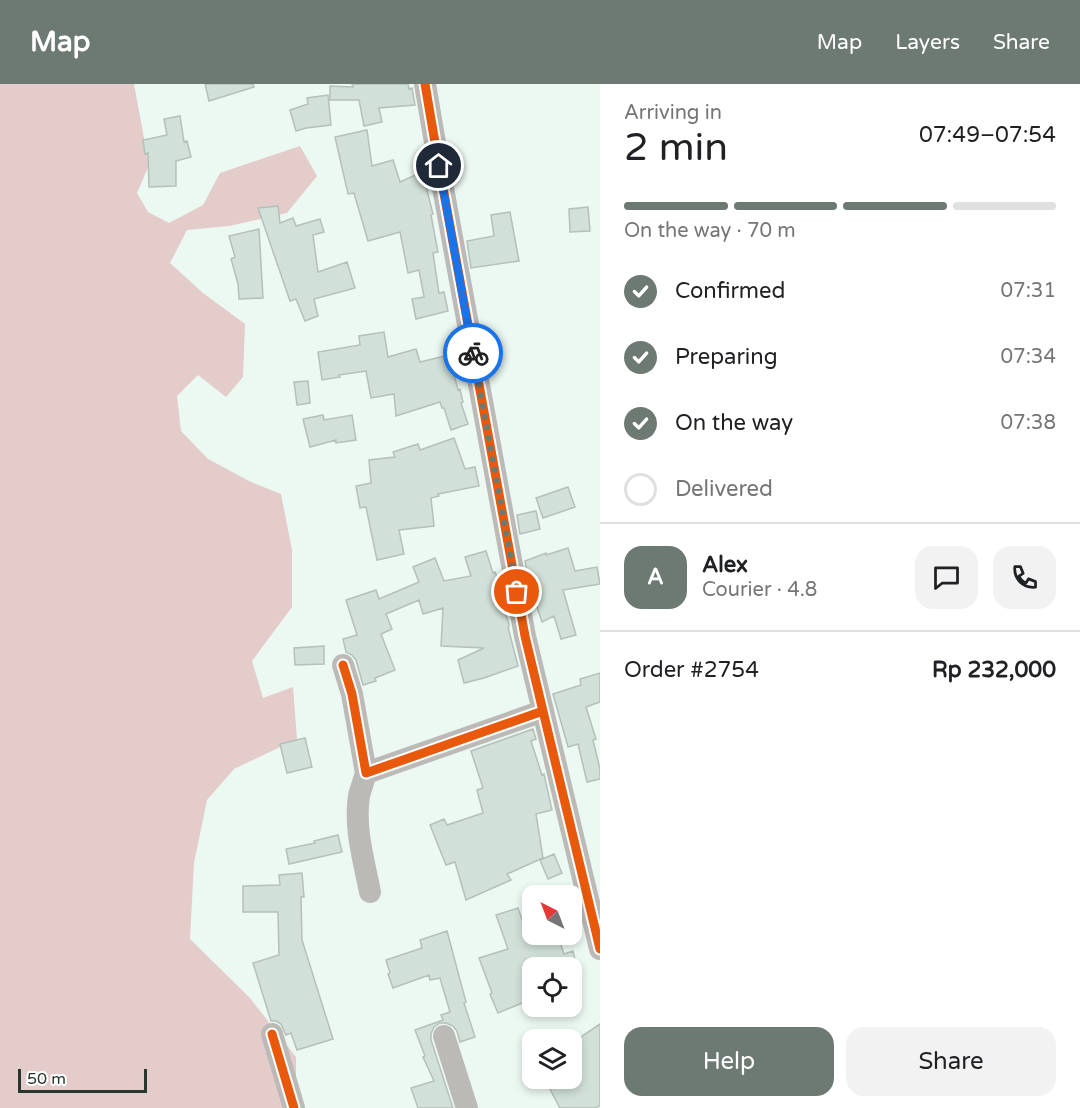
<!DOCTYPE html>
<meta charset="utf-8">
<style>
:root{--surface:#fff;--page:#f2f2f2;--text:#202124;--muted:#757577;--line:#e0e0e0;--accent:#6c7a73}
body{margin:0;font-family:"Varela Round",sans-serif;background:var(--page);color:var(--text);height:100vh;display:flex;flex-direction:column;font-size:22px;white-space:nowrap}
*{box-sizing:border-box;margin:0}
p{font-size:20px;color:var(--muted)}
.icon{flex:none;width:33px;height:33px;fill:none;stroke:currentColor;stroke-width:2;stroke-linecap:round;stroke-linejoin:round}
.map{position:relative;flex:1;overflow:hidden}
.panel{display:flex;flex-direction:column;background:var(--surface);width:480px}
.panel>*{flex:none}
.needle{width:39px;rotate:318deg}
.fabs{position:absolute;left:522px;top:801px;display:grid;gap:12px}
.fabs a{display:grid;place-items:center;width:60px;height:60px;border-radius:12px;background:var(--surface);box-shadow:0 3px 9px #0003;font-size:30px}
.scale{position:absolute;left:18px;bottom:15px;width:129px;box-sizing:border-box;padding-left:6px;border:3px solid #27362e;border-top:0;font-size:16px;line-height:21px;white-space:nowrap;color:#27362e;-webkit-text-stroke:4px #fff;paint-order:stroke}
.pin{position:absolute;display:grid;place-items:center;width:51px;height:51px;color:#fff;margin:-26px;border:3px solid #fff;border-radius:50%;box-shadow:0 2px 6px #0007}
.courier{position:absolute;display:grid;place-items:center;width:60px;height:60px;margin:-30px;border:4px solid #1a73e8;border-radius:50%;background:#fff;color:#222;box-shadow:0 2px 8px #0007}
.head em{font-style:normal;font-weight:600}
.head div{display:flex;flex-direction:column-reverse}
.head{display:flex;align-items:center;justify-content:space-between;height:102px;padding:0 24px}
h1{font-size:39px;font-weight:600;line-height:45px}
.bar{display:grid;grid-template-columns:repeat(4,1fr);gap:9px 6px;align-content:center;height:72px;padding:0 24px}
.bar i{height:8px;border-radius:4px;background:var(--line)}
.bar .on{background:var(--accent)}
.bar p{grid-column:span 4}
.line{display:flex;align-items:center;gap:15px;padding:0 24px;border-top:2px solid var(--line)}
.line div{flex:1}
.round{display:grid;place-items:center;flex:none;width:63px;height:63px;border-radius:18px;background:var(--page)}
ol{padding:0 24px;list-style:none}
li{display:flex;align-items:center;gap:18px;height:66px}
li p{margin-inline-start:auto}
li .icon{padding:6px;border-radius:50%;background:var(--accent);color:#fff;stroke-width:4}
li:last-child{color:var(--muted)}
li i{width:33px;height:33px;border:3px solid var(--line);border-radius:50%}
.button{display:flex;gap:12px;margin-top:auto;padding:12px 24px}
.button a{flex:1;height:69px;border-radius:18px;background:var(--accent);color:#fff;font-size:24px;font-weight:600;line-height:69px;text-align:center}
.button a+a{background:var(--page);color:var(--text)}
header{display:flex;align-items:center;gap:36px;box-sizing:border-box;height:84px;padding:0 30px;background:var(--accent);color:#fff}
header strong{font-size:28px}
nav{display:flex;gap:33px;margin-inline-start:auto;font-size:21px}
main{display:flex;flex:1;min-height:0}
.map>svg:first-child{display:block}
.forest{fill:#e3ccc9}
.building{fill:#d1e0d9;stroke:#b4c0ba;stroke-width:1.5}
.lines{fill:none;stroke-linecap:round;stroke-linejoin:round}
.minor{stroke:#bbbab7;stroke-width:22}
.cycleway-casing{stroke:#fff;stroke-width:13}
.cycleway{stroke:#e8590c;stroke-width:9}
.done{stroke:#6c7a73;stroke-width:6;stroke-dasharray:0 10.8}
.route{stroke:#1a73e8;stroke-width:8}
</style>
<header>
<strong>Map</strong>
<nav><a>Map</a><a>Layers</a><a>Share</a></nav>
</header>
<main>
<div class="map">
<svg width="600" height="1024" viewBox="0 0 600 1024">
<rect width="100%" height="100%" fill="#ecf8f2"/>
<path class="forest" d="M 0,0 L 134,0 L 149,81 L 137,109 L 148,128 L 169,139 L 203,121 L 220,89 L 300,62 L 317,92 L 287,129 L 229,142 L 187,146 L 170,179 L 203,209 L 245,240 L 243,293 L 226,313 L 198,291 L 177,312 L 181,347 L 208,375 L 251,398 L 281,410 L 292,466 L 292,523 L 252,577 L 263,614 L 293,603 L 297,655 L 234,685 L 207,716 L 194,779 L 190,855 L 250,914 L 296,973 L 296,1024 L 0,1024 Z"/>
<path class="building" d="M 205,0 L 253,0 L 254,3 L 209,17 Z
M 352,0 L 408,0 L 409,5 L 412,4 L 415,21 L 379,24 L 382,38 L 364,42 L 359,16 L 330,16 L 330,2 L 353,3 Z
M 328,11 L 331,41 L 306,44 L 296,47 L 290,26 L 308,20 L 307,14 Z
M 180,32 L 184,58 L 187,57 L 191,73 L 176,77 L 176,102 L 149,103 L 148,69 L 145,70 L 143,56 L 167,51 L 164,35 Z
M 367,46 L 372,82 L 393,76 L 400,98 L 426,86 L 429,101 L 426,102 L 433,130 L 431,131 L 438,168 L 433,169 L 439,209 L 444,208 L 448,227 L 416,235 L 412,215 L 424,213 L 419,186 L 408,189 L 400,148 L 368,157 L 354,109 L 348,110 L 335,53 Z
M 278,122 L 280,139 L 293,134 L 296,142 L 320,135 L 324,148 L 313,151 L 318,188 L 347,178 L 355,204 L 314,215 L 318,232 L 305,237 L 296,215 L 290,217 L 258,124 Z
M 588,123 L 590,147 L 570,148 L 569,125 Z
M 510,128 L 519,177 L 471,184 L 467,157 L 494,152 L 491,131 Z
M 259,145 L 263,214 L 239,215 L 238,200 L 231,175 L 235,173 L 229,152 Z
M 384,248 L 388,273 L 416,265 L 420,278 L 449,271 L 458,306 L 460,305 L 463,318 L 461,319 L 468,340 L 451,346 L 444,324 L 442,324 L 440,318 L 396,332 L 394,310 L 371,314 L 366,287 L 339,291 L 340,293 L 322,296 L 318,268 L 360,261 L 359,252 Z
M 308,297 L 310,319 L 297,321 L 294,298 Z
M 323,331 L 324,336 L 352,331 L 356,356 L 336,359 L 336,356 L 310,363 L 303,335 Z
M 454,354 L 465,385 L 475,383 L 479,402 L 438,410 L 439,412 L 431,414 L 434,442 L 399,446 L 404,470 L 377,476 L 366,423 L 360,424 L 356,402 L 371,399 L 369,376 L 395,373 L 393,368 L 418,360 L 420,366 Z
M 568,403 L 575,423 L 543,434 L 536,414 Z
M 536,427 L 540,445 L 520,450 L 517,431 Z
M 568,464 L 575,487 L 597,483 L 600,500 L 563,506 L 576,551 L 561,555 L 554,532 L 542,538 L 529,499 L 525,477 L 546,469 L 546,471 Z
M 486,467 L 493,489 L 495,488 L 501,503 L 497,505 L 509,540 L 509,542 L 508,543 L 518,582 L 484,594 L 464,599 L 458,576 L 484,564 L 441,562 L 443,524 L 423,530 L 419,516 L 386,530 L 392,545 L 381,550 L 395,586 L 375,594 L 376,597 L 363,601 L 356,576 L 352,571 L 346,568 L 343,555 L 357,551 L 346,516 L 376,506 L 379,515 L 419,498 L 413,483 L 435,474 L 444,497 L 471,492 L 465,473 Z
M 324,562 L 324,580 L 295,581 L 294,564 Z
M 600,589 L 600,618 L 586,623 L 596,655 L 593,656 L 600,685 L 600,695 L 587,698 L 578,660 L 568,663 L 553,610 L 581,601 L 580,595 Z
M 533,645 L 536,655 L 531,657 L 542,691 L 544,690 L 552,726 L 536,730 L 543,774 L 507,790 L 511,796 L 466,816 L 455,778 L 446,781 L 430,741 L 444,735 L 447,741 L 483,729 L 477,706 L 483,704 L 471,667 Z
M 305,654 L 312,683 L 287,689 L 280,660 Z
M 338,751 L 342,768 L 289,780 L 286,765 L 315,759 L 314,757 Z
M 554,770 L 562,789 L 548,795 L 540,776 Z
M 302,789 L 304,813 L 301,813 L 302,856 L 333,955 L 297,966 L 291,949 L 286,951 L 281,940 L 276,937 L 271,937 L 253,879 L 279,871 L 278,828 L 243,828 L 243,802 L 280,801 L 279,791 Z
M 518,824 L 527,850 L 557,850 L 564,870 L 573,867 L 577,884 L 524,884 L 532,906 L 532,915 L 498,929 L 490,910 L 492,909 L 479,874 L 508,865 L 496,831 Z
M 447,847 L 466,918 L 464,919 L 475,953 L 460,958 L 457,947 L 453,942 L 446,939 L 440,939 L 434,943 L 431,950 L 431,956 L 453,1024 L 418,1024 L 411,1004 L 434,997 L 423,973 L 425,972 L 415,946 L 443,936 L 441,931 L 450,928 L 440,894 L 430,896 L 429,891 L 393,904 L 388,890 L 390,889 L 386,876 L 422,864 L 420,856 Z
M 600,940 L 600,1022 L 594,1024 L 560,1024 L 544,994 L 572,994 L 572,959 Z"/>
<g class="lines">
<path class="minor" d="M 425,0 L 439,82 L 525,552 L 600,865
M 343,581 L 352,610 L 366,689 L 543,627
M 366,689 C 364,696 361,704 359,712 C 354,744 364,777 370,808
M 272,950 L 294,1024
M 444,952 L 467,1024"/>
<g class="cycleway-casing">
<path id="cycleway" d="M 425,0 L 439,82 L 525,552 L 600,865
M 343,581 L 352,610 L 366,689 L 543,627
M 272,950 L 294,1024"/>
</g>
<use href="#cycleway" class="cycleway"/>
</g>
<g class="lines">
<path class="done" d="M 473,269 L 517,508"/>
<path class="route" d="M 439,82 L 473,269"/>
</g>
</svg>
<div class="fabs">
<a><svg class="needle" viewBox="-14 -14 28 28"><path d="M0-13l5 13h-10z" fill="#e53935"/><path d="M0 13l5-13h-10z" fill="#757577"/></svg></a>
<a><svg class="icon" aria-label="locate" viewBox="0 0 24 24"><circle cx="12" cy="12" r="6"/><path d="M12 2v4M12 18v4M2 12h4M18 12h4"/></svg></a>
<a><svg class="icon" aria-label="layers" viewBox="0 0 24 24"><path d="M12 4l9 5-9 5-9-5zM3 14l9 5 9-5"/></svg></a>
</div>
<div class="scale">50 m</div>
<div class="pin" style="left:517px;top:508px;background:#ea580c"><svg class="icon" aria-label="bag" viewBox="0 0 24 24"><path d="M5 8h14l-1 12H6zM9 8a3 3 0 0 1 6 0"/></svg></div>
<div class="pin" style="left:439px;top:82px;background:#1f2937"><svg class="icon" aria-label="home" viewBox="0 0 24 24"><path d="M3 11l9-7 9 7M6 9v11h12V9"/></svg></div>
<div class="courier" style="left:473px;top:269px"><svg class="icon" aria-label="bike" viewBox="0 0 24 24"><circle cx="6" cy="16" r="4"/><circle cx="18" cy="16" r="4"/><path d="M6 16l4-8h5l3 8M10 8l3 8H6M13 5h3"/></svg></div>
</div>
<section class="panel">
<div class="head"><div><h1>2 min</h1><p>Arriving in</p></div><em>07:49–07:54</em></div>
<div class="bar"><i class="on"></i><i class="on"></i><i class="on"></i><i></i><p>On the way · 70 m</p></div>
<ol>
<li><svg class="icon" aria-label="check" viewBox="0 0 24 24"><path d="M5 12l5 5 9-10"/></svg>Confirmed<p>07:31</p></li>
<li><svg class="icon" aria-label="check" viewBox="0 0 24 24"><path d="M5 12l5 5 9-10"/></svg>Preparing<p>07:34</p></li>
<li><svg class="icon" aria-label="check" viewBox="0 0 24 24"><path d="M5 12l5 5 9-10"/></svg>On the way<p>07:38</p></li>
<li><i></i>Delivered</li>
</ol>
<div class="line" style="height:108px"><b class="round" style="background:var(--accent);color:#fff">A</b><div><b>Alex</b><p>Courier · 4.8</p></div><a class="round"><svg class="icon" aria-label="chat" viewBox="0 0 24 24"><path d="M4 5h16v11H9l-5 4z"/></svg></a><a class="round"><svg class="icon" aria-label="phone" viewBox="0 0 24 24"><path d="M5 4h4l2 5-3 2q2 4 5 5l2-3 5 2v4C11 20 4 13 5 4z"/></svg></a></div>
<div class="line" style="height:78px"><div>Order #2754</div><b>Rp 232,000</b></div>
<div class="button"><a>Help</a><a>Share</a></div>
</section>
</main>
